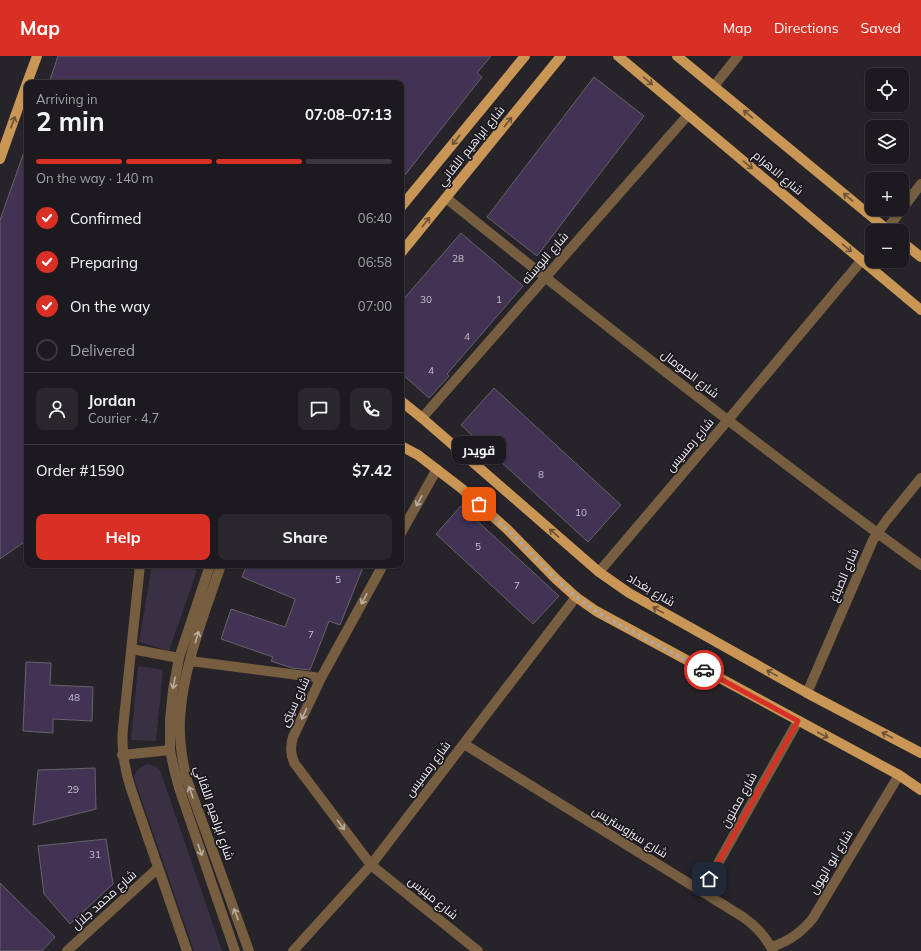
<!DOCTYPE html>
<meta charset="utf-8">
<style>
:root{--surface:#1c1a1f;--page:#29272c;--text:#f1f3f6;--muted:#a0a1a4;--line:#3a383d;--accent:#d93025}
body{margin:0;font-family:Mulish,Cairo,sans-serif;background:var(--page);color:var(--text);height:100vh;display:flex;flex-direction:column;font-size:15px;white-space:nowrap}
*{box-sizing:border-box;margin:0}
p{font-size:13px;color:var(--muted)}
.icon{flex:none;width:22px;height:22px;fill:none;stroke:currentColor;stroke-width:2;stroke-linecap:round;stroke-linejoin:round}
.map{position:relative;flex:1;overflow:hidden}
.sheet{position:absolute;left:24px;top:24px;width:380px;height:488px;display:flex;flex-direction:column;background:var(--surface);border-radius:8px;box-shadow:0 1px 3px #0004,0 0 0 1px var(--line)}
.sheet>*{flex:none}
.buttons{position:absolute;left:865px;top:12px;display:grid;gap:8px}
.buttons a{display:grid;place-items:center;width:44px;height:44px;border-radius:8px;background:var(--surface);box-shadow:0 1px 3px #0004,0 0 0 1px var(--line);font-size:20px}
.pin{position:absolute;display:grid;place-items:center;width:34px;height:34px;color:#fff;margin:-17px;border-radius:8px;box-shadow:0 2px 6px #0006}
.courier{position:absolute;display:grid;place-items:center;width:40px;height:40px;margin:-20px;border:3px solid #d93025;border-radius:50%;background:#fff;color:#222;box-shadow:0 1px 5px #0007}
.bubble{position:absolute;height:28px;border-radius:8px;background:var(--surface);box-shadow:0 1px 3px #0004,0 0 0 1px var(--line);font-size:13px;font-weight:700;line-height:28px;text-align:center}
.head em{font-style:normal;font-weight:700}
.head div{display:flex;flex-direction:column-reverse}
.head{display:flex;align-items:center;justify-content:space-between;height:68px;padding:0 12px}
h1{font-size:26px;font-weight:700;line-height:30px}
.bar{display:grid;grid-template-columns:repeat(4,1fr);gap:6px 4px;align-content:center;height:48px;padding:0 12px}
.bar i{height:5px;border-radius:3px;background:var(--line)}
.bar .selected{background:var(--accent)}
.bar p{grid-column:span 4}
.line{display:flex;align-items:center;gap:10px;padding:0 12px;border-top:1px solid var(--line)}
.line div{flex:1}
.round{display:grid;place-items:center;flex:none;width:42px;height:42px;border-radius:8px;background:var(--page)}
ol{padding:0 12px;list-style:none}
li{display:flex;align-items:center;gap:12px;height:44px}
li p{margin-inline-start:auto}
li .icon{padding:4px;border-radius:50%;background:var(--accent);color:#fff;stroke-width:4}
li:last-child{color:var(--muted)}
li i{width:22px;height:22px;border:2px solid var(--line);border-radius:50%}
.cta{display:flex;gap:8px;margin-top:auto;padding:8px 12px}
.cta a{flex:1;height:46px;border-radius:8px;background:var(--accent);color:#fff;font-size:16px;font-weight:700;line-height:46px;text-align:center}
.cta a+a{background:var(--page);color:var(--text)}
header{display:flex;align-items:center;gap:24px;box-sizing:border-box;height:56px;padding:0 20px;background:var(--accent);color:#fff}
header strong{font-size:19px}
nav{display:flex;gap:22px;margin-inline-start:auto;font-size:14px}
.map>svg:first-child{display:block}
.green{fill:#393044}
.building{fill:#423355;stroke:#656269}
.lines{fill:none;stroke-linecap:round;stroke-linejoin:round}
.minor{stroke:#775e40;stroke-width:10}
.major{stroke:#c99656;stroke-width:10}
.oneway{stroke:#6a5238}
.oneway2{stroke:#baaea2}
.done{stroke:#aaa8ac;stroke-width:4;stroke-dasharray:0 7.2}
.route{stroke:#d93025;stroke-width:5}
.labels{text-anchor:middle;stroke-width:3.5;stroke-linejoin:round;paint-order:stroke}
.number-label{font-size:10px;fill:#c5c0cc}
.street-label{font-size:12px;fill:#f1eff3;stroke:#1c1a1f}
</style>
<header>
<strong>Map</strong>
<nav><a>Map</a><a>Directions</a><a>Saved</a></nav>
</header>
<div class="map">
<svg width="921" height="895" viewBox="0 0 921 895">
<rect width="100%" height="100%" fill="#262329"/>
<path class="green" d="M 152,509 L 179,509 L 197,514 L 169,595 L 139,586 Z
M 138,610 L 163,614 L 156,685 L 131,684 Z
M 148,708 L 157,711 L 160,714 L 222,895 L 194,895 L 134,722 C 136,714 140,710 148,708 Z"/>
<path class="building" d="M 58,0 L 491,0 L 477,17 L 482,21 L 401,124 L 401,27 L 49,27 Z
M 594,21 L 644,60 L 537,200 L 487,161 Z
M 25,93 L 27,93 L 27,484 L 0,503 L 0,164 Z
M 461,177 L 523,230 L 447,318 L 449,320 L 429,342 L 401,317 L 401,246 Z
M 494,332 L 621,449 L 588,486 L 461,369 Z
M 461,450 L 559,540 L 533,568 L 436,478 Z
M 247,509 L 364,509 L 340,569 L 329,565 L 310,614 L 292,612 L 271,605 L 273,601 L 221,583 L 231,553 L 285,571 L 293,550 L 295,543 L 242,521 Z
M 26,606 L 51,607 L 50,629 L 93,631 L 92,665 L 53,663 L 53,677 L 23,675 Z
M 95,712 L 96,753 L 33,769 L 38,714 Z
M 106,783 L 113,828 L 70,868 L 44,838 L 38,790 Z
M 0,827 L 55,881 L 42,895 L 0,895 Z"/>
<g class="lines">
<path class="minor" d="M 714,30 L 738,0
M 446,142 C 602,267 759,391 921,509
M 887,173 L 921,128
M 422,362 L 688,59
M 401,477 L 437,413
M 140,509 L 123,672 C 121,694 124,712 131,733 L 187,895
M 210,509 L 179,602 L 173,634 L 170,664 L 170,694 L 174,713 L 179,732 L 235,895
M 221,509 C 204,559 183,610 180,663 C 179,683 182,704 187,724 L 249,895
M 383,509 L 321,622 L 293,681 C 290,691 290,699 295,708 L 371,809 L 478,895
M 599,516 L 728,364 L 862,204
M 132,593 L 179,602
M 190,605 L 321,622
M 807,637 L 873,484 L 886,465 L 921,422
M 464,688 L 743,861 C 756,870 766,881 773,895
M 122,699 L 170,694
M 702,836 L 798,665
M 771,891 C 788,886 802,876 813,862 L 899,719
M 67,895 L 158,812
M 293,895 L 371,809 L 576,541"/>
<path class="major" d="M 618,0 L 921,254
M 677,0 L 889,175
M 27,27 L 37,0
M 0,103 L 27,27
M 401,151 L 525,0
M 902,186 L 921,201
M 401,197 L 561,0
M 401,345 L 422,362 L 599,516 L 629,537 L 807,637 L 921,697
M 401,390 L 418,399 L 461,432 L 507,473 L 556,523 L 576,541 L 596,555 L 899,719 L 921,734"/>
</g>
<defs><path id="oneway-shaft" d="M-6 0H5M1.5-3L5.5 0L1.5 3" fill="none" stroke-width="1.6" stroke-linecap="round" stroke-linejoin="round"/></defs>
<g class="oneway">
<use href="#oneway-shaft" transform="translate(648 25) rotate(40)"/>
<use href="#oneway-shaft" transform="translate(748 58) rotate(-140)"/>
<use href="#oneway-shaft" transform="translate(13 66) rotate(-70)"/>
<use href="#oneway-shaft" transform="translate(508 66) rotate(-51)"/>
<use href="#oneway-shaft" transform="translate(456 84) rotate(129)"/>
<use href="#oneway-shaft" transform="translate(748 109) rotate(40)"/>
<use href="#oneway-shaft" transform="translate(848 141) rotate(-140)"/>
<use href="#oneway-shaft" transform="translate(426 166) rotate(-51)"/>
<use href="#oneway-shaft" transform="translate(847 192) rotate(40)"/>
<use href="#oneway-shaft" transform="translate(554 477) rotate(-139)"/>
<use href="#oneway-shaft" transform="translate(658 554) rotate(-151)"/>
<use href="#oneway-shaft" transform="translate(772 617) rotate(-151)"/>
<use href="#oneway-shaft" transform="translate(823 679) rotate(28)"/>
<use href="#oneway-shaft" transform="translate(887 679) rotate(-152)"/>
</g>
<g class="oneway2">
<use href="#oneway-shaft" transform="translate(419 445) rotate(119)"/>
<use href="#oneway-shaft" transform="translate(364 543) rotate(119)"/>
<use href="#oneway-shaft" transform="translate(197 581) rotate(-73)"/>
<use href="#oneway-shaft" transform="translate(174 627) rotate(100)"/>
<use href="#oneway-shaft" transform="translate(304 658) rotate(115)"/>
<use href="#oneway-shaft" transform="translate(191 736) rotate(-109)"/>
<use href="#oneway-shaft" transform="translate(341 769) rotate(53)"/>
<use href="#oneway-shaft" transform="translate(200 794) rotate(71)"/>
<use href="#oneway-shaft" transform="translate(236 858) rotate(-110)"/>
</g>
<g class="lines">
<path class="done" d="M 479,448 L 516,482 L 556,523 L 576,541 L 603,560 L 704,614"/>
<path class="route" d="M 704,614 L 798,665 L 709,823"/>
</g>
<g class="labels">
<g class="number-label">
<text x="458" y="206">28</text>
<text x="426" y="247">30</text>
<text x="499" y="247">1</text>
<text x="467" y="284">4</text>
<text x="431" y="318">4</text>
<text x="541" y="422">8</text>
<text x="581" y="460">10</text>
<text x="478" y="494">5</text>
<text x="338" y="527">5</text>
<text x="517" y="533">7</text>
<text x="311" y="582">7</text>
<text x="74" y="645">48</text>
<text x="73" y="737">29</text>
<text x="95" y="802">31</text>
</g>
<g class="street-label">
<text transform="translate(471 90) rotate(-51)" y="4">شارع ابراهيم اللقاني</text>
<text transform="translate(778 117) rotate(40)" y="4">شارع الاهرام</text>
<text transform="translate(545 202) rotate(-49)" y="4">شارع البوسته</text>
<text transform="translate(690 318) rotate(38)" y="4">شارع الصومال</text>
<text transform="translate(690 389) rotate(-50)" y="4">شارع رمسيس</text>
<text transform="translate(844 519) rotate(-67)" y="4">شارع الصباغ</text>
<text transform="translate(651 534) rotate(30)" y="4">شارع بغداد</text>
<text transform="translate(295 646) rotate(-65)" y="4">شارع سيتى</text>
<text transform="translate(428 713) rotate(-53)" y="4">شارع رمسيس</text>
<text transform="translate(739 744) rotate(-61)" y="4">شارع ممنون</text>
<text transform="translate(214 757) rotate(71)" y="4">شارع ابراهيم اللقاني</text>
<text transform="translate(630 776) rotate(32)" y="4">شارع سيزوستريس</text>
<text transform="translate(831 806) rotate(-59)" y="4">شارع ابو الهول</text>
<text transform="translate(433 842) rotate(39)" y="4">شارع مينيس</text>
<text transform="translate(104 844) rotate(-42)" y="4">شارع محمد جلال</text>
</g>
</g>
</svg>
<div class="buttons">
<a><svg class="icon" aria-label="locate" viewBox="0 0 24 24"><circle cx="12" cy="12" r="6"/><path d="M12 2v4M12 18v4M2 12h4M18 12h4"/></svg></a>
<a><svg class="icon" aria-label="layers" viewBox="0 0 24 24"><path d="M12 4l9 5-9 5-9-5zM3 14l9 5 9-5"/></svg></a>
<a>+</a>
<a>−</a>
</div>
<div class="pin" style="left:479px;top:448px;background:#ea580c"><svg class="icon" aria-label="bag" viewBox="0 0 24 24"><path d="M5 8h14l-1 12H6zM9 8a3 3 0 0 1 6 0"/></svg></div>
<div class="pin" style="left:709px;top:823px;background:#1f2937"><svg class="icon" aria-label="home" viewBox="0 0 24 24"><path d="M3 11l9-7 9 7M6 9v11h12V9"/></svg></div>
<div class="courier" style="left:704px;top:614px"><svg class="icon" aria-label="car" viewBox="0 0 24 24"><path d="M5 17H2v-5l4-1 3-4h7l3 4 3 1v5h-3M9 17h6M6 11h13"/><circle cx="7" cy="17" r="2"/><circle cx="17" cy="17" r="2"/></svg></div>
<div class="bubble" style="left:452px;top:380px;width:54px">قويدر</div>
<section class="sheet">
<div class="head"><div><h1>2 min</h1><p>Arriving in</p></div><em>07:08–07:13</em></div>
<div class="bar"><i class="selected"></i><i class="selected"></i><i class="selected"></i><i></i><p>On the way · 140 m</p></div>
<ol>
<li><svg class="icon" aria-label="check" viewBox="0 0 24 24"><path d="M5 12l5 5 9-10"/></svg>Confirmed<p>06:40</p></li>
<li><svg class="icon" aria-label="check" viewBox="0 0 24 24"><path d="M5 12l5 5 9-10"/></svg>Preparing<p>06:58</p></li>
<li><svg class="icon" aria-label="check" viewBox="0 0 24 24"><path d="M5 12l5 5 9-10"/></svg>On the way<p>07:00</p></li>
<li><i></i>Delivered</li>
</ol>
<div class="line" style="height:72px"><a class="round"><svg class="icon" aria-label="person" viewBox="0 0 24 24"><circle cx="12" cy="8" r="4"/><path d="M4 21q1-7 8-7t8 7"/></svg></a><div><b>Jordan</b><p>Courier · 4.7</p></div><a class="round"><svg class="icon" aria-label="chat" viewBox="0 0 24 24"><path d="M4 5h16v11H9l-5 4z"/></svg></a><a class="round"><svg class="icon" aria-label="phone" viewBox="0 0 24 24"><path d="M5 4h4l2 5-3 2q2 4 5 5l2-3 5 2v4C11 20 4 13 5 4z"/></svg></a></div>
<div class="line" style="height:52px"><div>Order #1590</div><b>$7.42</b></div>
<div class="cta"><a>Help</a><a>Share</a></div>
</section>
</div>
